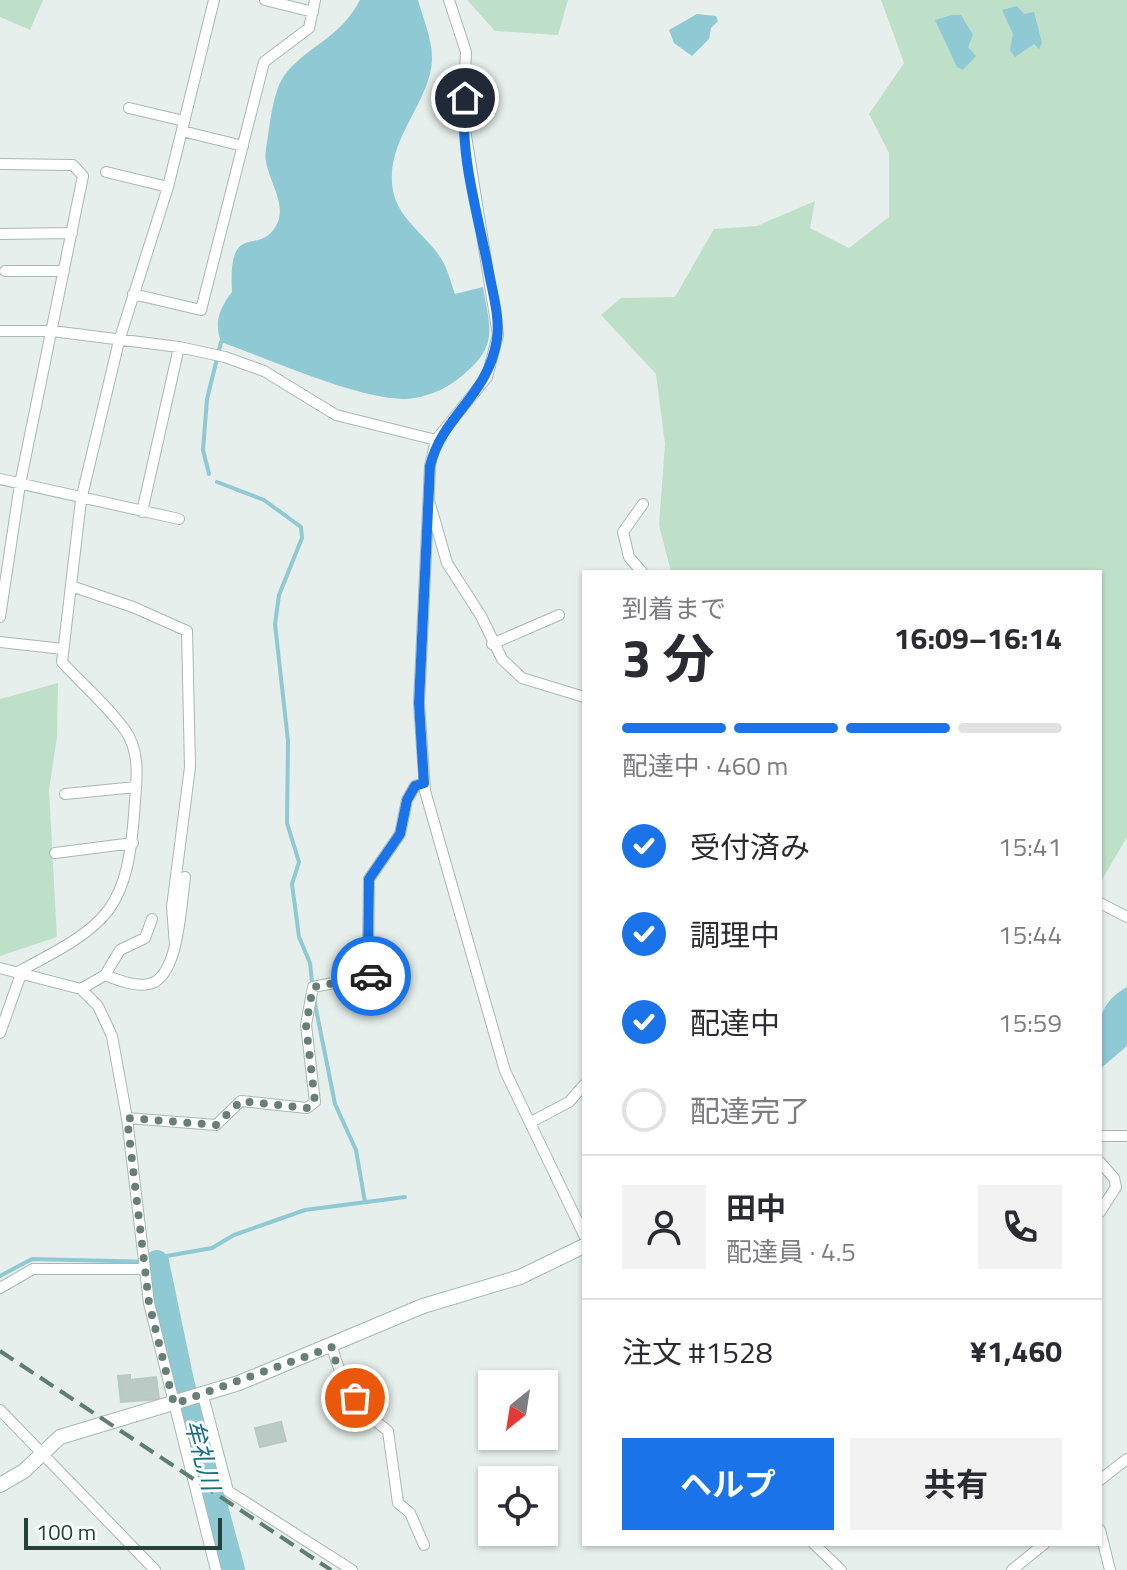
<!DOCTYPE html>
<html lang="ja">
<meta charset="utf-8">
<style>
:root{--surface:#fff;--page:#f2f2f3;--text:#2b2b33;--muted:#7c7c81;--line:#e1e1e2;--accent:#1a73e8}
body{margin:0;font-family:"Titillium Web","Noto Sans JP",sans-serif;background:var(--page);color:var(--text);height:100vh;display:flex;flex-direction:column;font-size:30px;white-space:nowrap}
*{box-sizing:border-box;margin:0}
p{font-size:26px;color:var(--muted)}
.icon{flex:none;width:44px;height:44px;fill:none;stroke:currentColor;stroke-width:2;stroke-linecap:round;stroke-linejoin:round}
.map{position:relative;flex:1;overflow:hidden}
.panel{position:absolute;left:582px;top:570px;width:520px;height:976px;display:flex;flex-direction:column;background:var(--surface);border-radius:0px;box-shadow:0 2px 6px #0004}
.panel>*{flex:none}
.needle{width:52px;rotate:210deg}
.buttons{position:absolute;left:478px;top:1370px;display:grid;gap:16px}
.buttons a{display:grid;place-items:center;width:80px;height:80px;border-radius:0px;background:var(--surface);box-shadow:0 2px 6px #0004;font-size:40px}
.scale{position:absolute;left:24px;bottom:20px;width:198px;box-sizing:border-box;padding-left:8px;border:4px solid #24423a;border-top:0;font-size:22px;line-height:28px;white-space:nowrap;color:#24423a;-webkit-text-stroke:6px #f7fbf9;paint-order:stroke}
.pin{position:absolute;display:grid;place-items:center;width:68px;height:68px;color:#fff;margin:-34px;border:4px solid #fff;border-radius:50%;box-shadow:0 2px 8px #0007}
.courier{position:absolute;display:grid;place-items:center;width:80px;height:80px;margin:-40px;border:6px solid #1a73e8;border-radius:50%;background:#fff;color:#222;box-shadow:0 2px 10px #0007}
.overview em{font-style:normal;font-weight:700}
.overview div{display:flex;flex-direction:column-reverse}
.overview{display:flex;align-items:center;justify-content:space-between;height:136px;padding:0 40px}
h1{font-size:52px;font-weight:700;line-height:60px}
.bar{display:grid;grid-template-columns:repeat(4,1fr);gap:12px 8px;align-content:center;height:96px;padding:0 40px}
.bar i{height:10px;border-radius:6px;background:var(--line)}
.bar .selected{background:var(--accent)}
.bar p{grid-column:span 4}
.line{display:flex;align-items:center;gap:20px;padding:0 40px;border-top:2px solid var(--line)}
.line div{flex:1}
.round{display:grid;place-items:center;flex:none;width:84px;height:84px;border-radius:0px;background:var(--page)}
ol{padding:0 40px;list-style:none}
li{display:flex;align-items:center;gap:24px;height:88px}
li p{margin-inline-start:auto}
li .icon{padding:8px;border-radius:50%;background:var(--accent);color:#fff;stroke-width:4}
li:last-child{color:var(--muted)}
li i{width:44px;height:44px;border:4px solid var(--line);border-radius:50%}
.action{display:flex;gap:16px;margin-top:auto;padding:16px 40px}
.action a{flex:1;height:92px;border-radius:0px;background:var(--accent);color:#fff;font-size:32px;font-weight:700;line-height:92px;text-align:center}
.action a+a{background:var(--page);color:var(--text)}
.map>svg:first-child{display:block}
.green{fill:#bfe0c8}
.water{fill:#8ec9d4}
.lines{fill:none;stroke-linecap:round;stroke-linejoin:round}
.stream{stroke:#8ec9d4;stroke-width:4}
.river{stroke:#8ec9d4;stroke-width:24}
.building{fill:#bbcac4;stroke:#b8c9c2;stroke-width:2}
.street-casing{stroke:#a8b8b2;stroke-width:12}
.secondary-casing{stroke:#a4bbb3;stroke-width:16}
.street{stroke:#fff;stroke-width:10}
.secondary{stroke:#fff;stroke-width:14}
.rail{stroke:#5f7d75;stroke-width:4;stroke-dasharray:16 8;stroke-linecap:butt}
.done{stroke:#687f78;stroke-width:8;stroke-dasharray:0 14.4}
.route{stroke:#1a73e8;stroke-width:10}
.labels{text-anchor:middle;stroke-width:6;stroke-linejoin:round;paint-order:stroke}
.water-label{font-size:24px;font-style:italic;fill:#1c6f80;stroke:#f7fbf9}
</style>
<div class="map">
<svg width="1127" height="1570" viewBox="0 0 1127 1570">
<rect width="100%" height="100%" fill="#e6efeb"/>
<path class="green" d="M 0,0 L 43,0 L 30,30 L 0,17 Z
M 467,0 L 568,0 L 558,35 L 495,31 Z
M 881,0 L 1127,0 L 1127,837 L 1100,883 L 1100,572 L 671,572 L 659,525 L 665,444 L 656,374 L 601,315 L 621,298 L 675,297 L 714,229 L 757,226 L 815,201 L 810,228 L 849,248 L 889,217 L 889,153 L 869,114 L 904,63 Z
M 58,683 L 57,737 L 49,790 L 57,937 L 0,956 L 0,699 Z"/>
<path class="water" d="M 360,0 L 418,0 C 423,18 433,42 432,60 C 430,105 381,143 394,195 C 401,221 429,238 442,260 C 448,270 451,283 455,294 L 483,287 C 490,329 499,345 463,375 C 449,387 433,395 414,398 C 372,406 264,357 221,342 C 214,322 219,309 232,292 C 228,218 258,257 276,226 C 290,202 261,173 266,149 C 270,127 272,89 287,72 C 312,43 340,38 360,0 Z
M 1017,6 L 1024,14 L 1034,12 L 1042,43 L 1039,49 L 1034,44 L 1015,57 L 1010,50 L 1013,34 L 1002,10 Z
M 697,14 L 716,16 L 718,21 L 711,28 L 709,39 L 692,56 L 674,43 L 669,30 Z
M 952,15 L 961,15 L 973,35 L 968,47 L 976,56 L 963,70 L 957,67 L 935,20 Z
M 1127,987 L 1127,1046 L 1100,1069 C 1100,1033 1091,1007 1127,987 Z
M 198,1476 L 217,1480 L 240,1570 L 220,1570 Z"/>
<g class="lines">
<path class="stream" d="M 209,474 L 203,450 L 207,399 L 221,342
M 217,482 L 264,500 L 301,527 L 302,538 L 279,595 L 275,624 L 288,741 L 287,823 L 299,862 L 292,884 L 299,937 L 310,963 L 312,982
M 314,999 L 335,1104 L 356,1150 L 365,1202
M 0,1276 L 32,1259 L 157,1262 L 161,1257 L 212,1248 L 234,1235 L 305,1210 L 405,1197"/>
<path class="river" d="M 157,1262 L 182,1381 L 233,1570"/>
</g>
<path class="building" d="M 130,1375 L 130,1380 L 156,1377 L 159,1399 L 121,1402 L 118,1376 Z
M 281,1422 L 286,1441 L 260,1447 L 255,1428 Z"/>
<g class="lines">
<g class="street-casing">
<path id="street" d="M 265,0 L 313,12
M 449,0 L 466,52 L 463,117 L 498,335 L 487,377 L 436,440 L 430,466 L 419,703 L 425,791 L 505,1071 L 584,1235
M 129,108 L 184,121
M 182,131 L 243,146
M 0,164 L 73,165 L 83,176 L 20,484 L 0,617
M 106,172 L 168,187
M 0,234 L 72,233
M 5,271 L 64,271
M 133,294 L 201,310 L 264,62 L 309,28 L 315,0
M 0,331 L 52,331 L 179,347 L 225,357 L 264,371 L 336,415 L 436,440
M 0,479 L 179,519
M 430,504 L 447,563 L 481,616 L 502,659 L 522,678 L 584,697
M 142,512 L 179,347
M 642,572 L 629,557 L 623,532 L 643,504
M 71,586 L 133,607 L 187,631 L 190,767 L 172,907 L 175,945
M 0,642 L 63,649
M 492,644 L 559,615
M 65,794 L 136,787
M 55,853 L 133,843
M 1100,903 L 1127,917
M 0,968 L 81,989 L 98,1006 L 112,1036 L 127,1118 L 149,1303 L 216,1570
M 16,973 C 111,923 128,912 135,801 C 137,777 140,751 125,730 C 107,705 82,684 62,662 L 81,500 L 119,341 L 168,187 L 214,0
M 105,975 C 118,980 135,987 148,984 C 179,980 181,903 185,877
M 81,989 L 105,975 L 120,950 L 145,938 L 152,919
M 0,1033 L 21,974
M 127,1118 L 216,1125 L 241,1101 L 307,1108 L 315,1102 L 306,1025 L 313,987 L 370,976 L 374,968 L 368,955 L 369,879 L 400,834 L 407,800 L 415,786 L 424,783
M 531,1122 L 569,1102 L 584,1085
M 1100,1136 L 1127,1136
M 1100,1162 L 1114,1178 L 1116,1187 L 1100,1212
M 0,1288 L 33,1269 L 144,1269
M 332,1347 C 342,1384 357,1408 388,1431 L 398,1503 L 410,1513 L 424,1545
M 203,1396 L 228,1491 L 352,1570
M 0,1410 L 155,1570
M 1100,1480 L 1127,1459
M 1100,1530 L 1110,1570
M 814,1544 L 841,1570
M 1012,1570 L 1044,1544"/>
</g>
<g class="secondary-casing">
<path id="secondary" d="M 0,1485 L 24,1471 L 60,1437 L 239,1383 L 423,1306 L 520,1277 L 584,1246"/>
</g>
<use href="#street" class="street"/>
<use href="#secondary" class="secondary"/>
<path class="rail" d="M 0,1351 L 331,1570"/>
</g>
<g class="lines">
<path class="done" d="M 355,1398 L 340,1379 L 332,1347 L 174,1404 L 149,1303 L 127,1118 L 216,1125 L 241,1101 L 307,1108 L 315,1102 L 306,1025 L 313,987 L 371,976"/>
<path class="route" d="M 371,976 L 374,968 L 368,955 L 369,879 L 400,834 L 407,800 L 415,786 L 424,783 L 419,703 L 430,466 C 443,414 488,397 497,339 C 500,318 493,294 489,273 C 479,217 459,156 465,98"/>
</g>
<g class="labels">
<g class="water-label">
<text transform="translate(202 1455) rotate(75)" y="8">牟礼川</text>
</g>
</g>
</svg>
<div class="buttons">
<a><svg class="needle" viewBox="-14 -14 28 28"><path d="M0-13l5 13h-10z" fill="#e53935"/><path d="M0 13l5-13h-10z" fill="#7c7c81"/></svg></a>
<a><svg class="icon" aria-label="locate" viewBox="0 0 24 24"><circle cx="12" cy="12" r="6"/><path d="M12 2v4M12 18v4M2 12h4M18 12h4"/></svg></a>
</div>
<div class="scale">100 m</div>
<div class="pin" style="left:355px;top:1398px;background:#ea580c"><svg class="icon" aria-label="bag" viewBox="0 0 24 24"><path d="M5 8h14l-1 12H6zM9 8a3 3 0 0 1 6 0"/></svg></div>
<div class="pin" style="left:465px;top:98px;background:#1f2937"><svg class="icon" aria-label="home" viewBox="0 0 24 24"><path d="M3 11l9-7 9 7M6 9v11h12V9"/></svg></div>
<div class="courier" style="left:371px;top:976px"><svg class="icon" aria-label="car" viewBox="0 0 24 24"><path d="M5 17H2v-5l4-1 3-4h7l3 4 3 1v5h-3M9 17h6M6 11h13"/><circle cx="7" cy="17" r="2"/><circle cx="17" cy="17" r="2"/></svg></div>
<section class="panel">
<div class="overview"><div><h1>3 分</h1><p>到着まで</p></div><em>16:09–16:14</em></div>
<div class="bar"><i class="selected"></i><i class="selected"></i><i class="selected"></i><i></i><p>配達中 · 460 m</p></div>
<ol>
<li><svg class="icon" aria-label="check" viewBox="0 0 24 24"><path d="M5 12l5 5 9-10"/></svg>受付済み<p>15:41</p></li>
<li><svg class="icon" aria-label="check" viewBox="0 0 24 24"><path d="M5 12l5 5 9-10"/></svg>調理中<p>15:44</p></li>
<li><svg class="icon" aria-label="check" viewBox="0 0 24 24"><path d="M5 12l5 5 9-10"/></svg>配達中<p>15:59</p></li>
<li><i></i>配達完了</li>
</ol>
<div class="line" style="height:144px"><a class="round"><svg class="icon" aria-label="person" viewBox="0 0 24 24"><circle cx="12" cy="8" r="4"/><path d="M4 21q1-7 8-7t8 7"/></svg></a><div><b>田中</b><p>配達員 · 4.5</p></div><a class="round"><svg class="icon" aria-label="phone" viewBox="0 0 24 24"><path d="M5 4h4l2 5-3 2q2 4 5 5l2-3 5 2v4C11 20 4 13 5 4z"/></svg></a></div>
<div class="line" style="height:104px"><div>注文 #1528</div><b>¥1,460</b></div>
<div class="action"><a>ヘルプ</a><a>共有</a></div>
</section>
</div>
